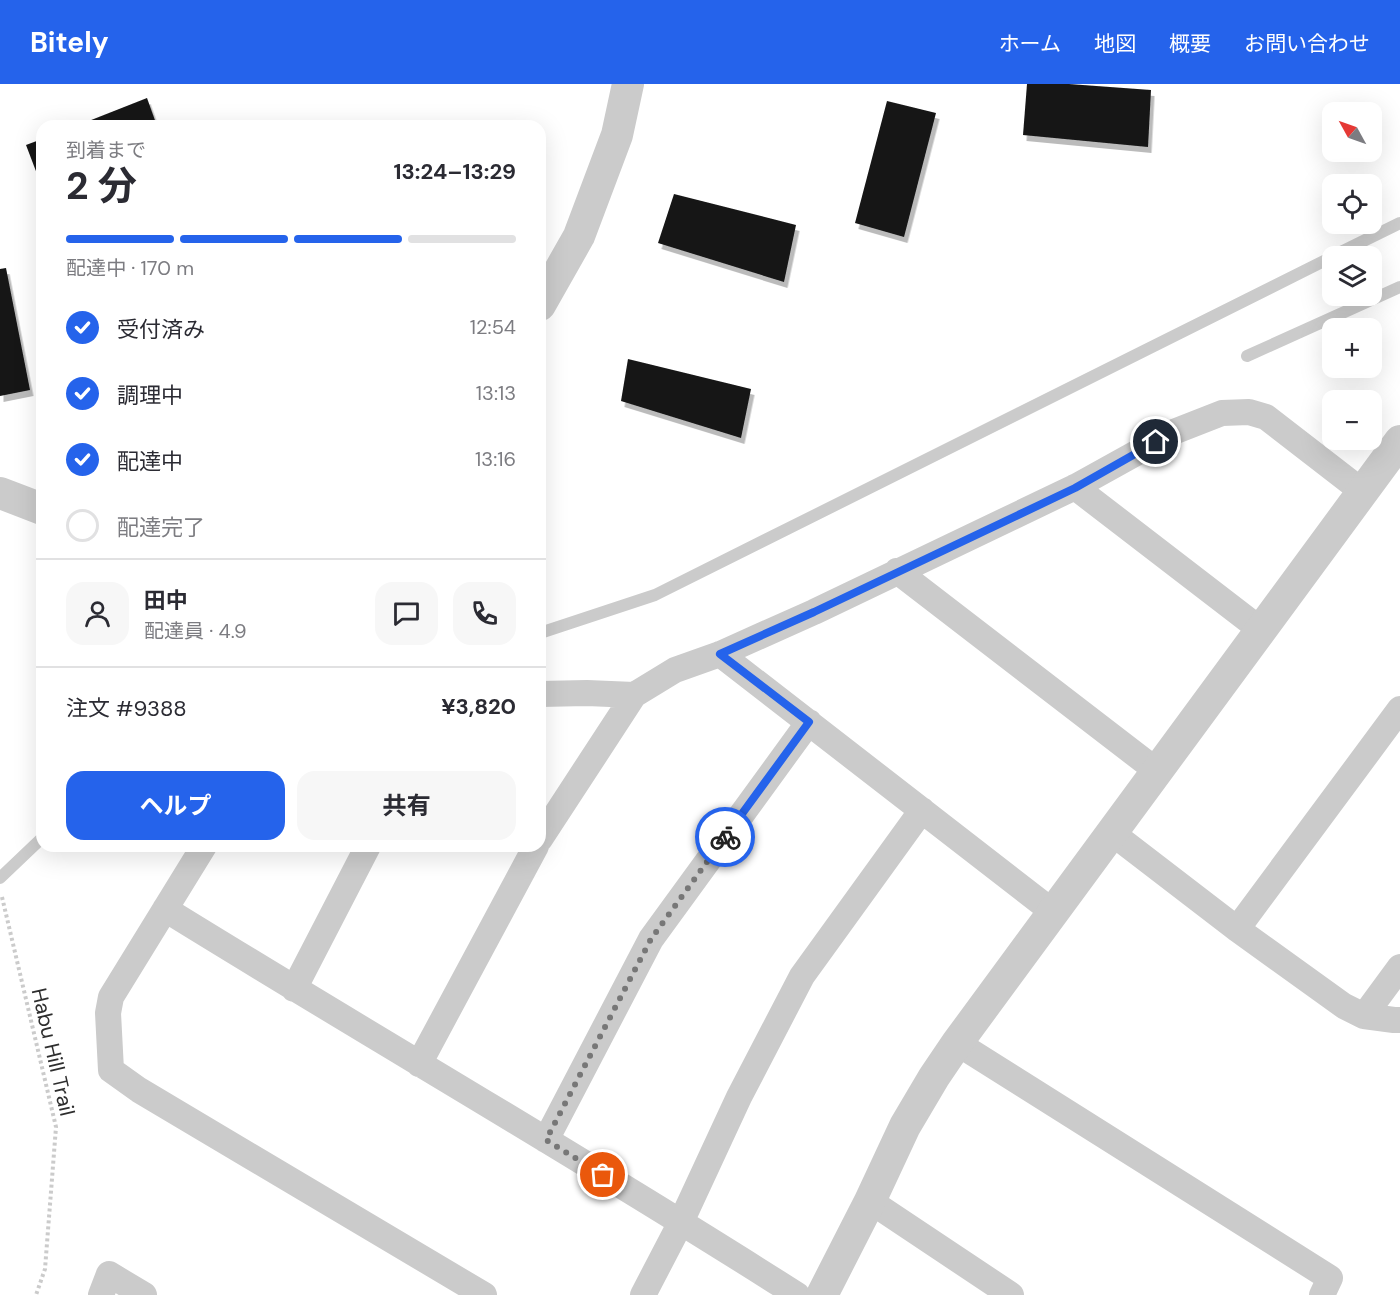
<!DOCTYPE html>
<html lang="ja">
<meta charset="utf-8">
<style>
:root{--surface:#fff;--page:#f7f7f7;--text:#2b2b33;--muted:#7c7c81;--line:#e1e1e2;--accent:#2563eb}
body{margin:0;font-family:"DM Sans","Noto Sans JP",sans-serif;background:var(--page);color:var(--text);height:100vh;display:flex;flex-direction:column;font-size:22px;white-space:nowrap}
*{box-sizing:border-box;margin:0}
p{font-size:20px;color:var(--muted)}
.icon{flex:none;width:33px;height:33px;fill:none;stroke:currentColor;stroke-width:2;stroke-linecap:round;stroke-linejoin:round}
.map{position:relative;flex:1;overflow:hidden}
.drawer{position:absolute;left:36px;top:36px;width:510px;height:732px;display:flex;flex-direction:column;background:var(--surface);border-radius:18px;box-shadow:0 6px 24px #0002}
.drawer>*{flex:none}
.needle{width:39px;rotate:310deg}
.tools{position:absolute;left:1322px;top:18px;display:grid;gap:12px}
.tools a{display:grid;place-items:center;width:60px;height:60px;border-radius:12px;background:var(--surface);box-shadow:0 6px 24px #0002;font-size:30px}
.pin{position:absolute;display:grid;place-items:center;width:51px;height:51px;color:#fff;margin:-26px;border:3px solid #fff;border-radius:50%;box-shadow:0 2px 6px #0007}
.courier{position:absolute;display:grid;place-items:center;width:60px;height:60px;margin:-30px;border:4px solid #2563eb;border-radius:50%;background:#fff;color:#222;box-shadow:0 2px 8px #0007}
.headline em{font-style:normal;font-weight:700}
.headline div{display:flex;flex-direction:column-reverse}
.headline{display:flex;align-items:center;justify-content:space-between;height:102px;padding:0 30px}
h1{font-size:39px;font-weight:700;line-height:45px}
.bar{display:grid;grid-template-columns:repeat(4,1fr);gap:9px 6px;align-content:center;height:72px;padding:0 30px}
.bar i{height:8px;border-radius:4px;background:var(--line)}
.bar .current{background:var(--accent)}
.bar p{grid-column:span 4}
.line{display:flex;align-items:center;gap:15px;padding:0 30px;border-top:2px solid var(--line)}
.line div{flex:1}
.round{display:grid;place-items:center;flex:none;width:63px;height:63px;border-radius:18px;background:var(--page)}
ol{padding:0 30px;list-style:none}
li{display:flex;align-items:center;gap:18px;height:66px}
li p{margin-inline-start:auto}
li .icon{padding:6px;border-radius:50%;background:var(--accent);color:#fff;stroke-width:4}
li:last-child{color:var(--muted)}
li i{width:33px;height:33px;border:3px solid var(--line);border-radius:50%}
.button{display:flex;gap:12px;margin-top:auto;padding:12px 30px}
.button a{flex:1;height:69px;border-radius:18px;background:var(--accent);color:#fff;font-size:24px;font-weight:700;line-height:69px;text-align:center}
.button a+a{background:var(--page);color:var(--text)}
header{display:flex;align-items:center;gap:36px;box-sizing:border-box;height:84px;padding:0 30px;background:var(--accent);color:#fff}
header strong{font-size:28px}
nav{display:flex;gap:33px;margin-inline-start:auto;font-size:21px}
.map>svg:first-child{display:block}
.building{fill:#151515;filter:url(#shadow)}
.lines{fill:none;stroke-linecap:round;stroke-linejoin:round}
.path{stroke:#cbcbcb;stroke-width:4;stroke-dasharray:3 3;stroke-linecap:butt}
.service{stroke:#cbcbcb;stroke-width:12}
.minor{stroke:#cbcbcb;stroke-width:26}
.tertiary{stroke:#cbcbcb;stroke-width:32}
.done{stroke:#777;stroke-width:6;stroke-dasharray:0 10.8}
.route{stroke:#2563eb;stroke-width:8}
.labels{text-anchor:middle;stroke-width:6;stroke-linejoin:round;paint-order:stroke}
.street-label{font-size:21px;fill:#2e2e2e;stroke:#fff}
</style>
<header>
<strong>Bitely</strong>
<nav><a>ホーム</a><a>地図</a><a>概要</a><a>お問い合わせ</a></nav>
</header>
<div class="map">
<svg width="1400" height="1211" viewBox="0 0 1400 1211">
<defs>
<filter id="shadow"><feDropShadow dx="3.5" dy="6" stdDeviation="0" flood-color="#0004"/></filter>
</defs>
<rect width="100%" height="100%" fill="#fff"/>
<path class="building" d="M 1027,0 L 1069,0 L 1151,6 L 1148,63 L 1023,51 Z
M 147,14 L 157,42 L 76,42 Z
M 887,17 L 936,29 L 904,153 L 855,139 Z
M 42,55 L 42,103 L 26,61 Z
M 674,110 L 796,141 L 784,198 L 658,159 Z
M 6,184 L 30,306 L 0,312 L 0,185 Z
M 628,275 L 751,305 L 741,354 L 621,317 Z"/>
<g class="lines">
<path class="path" d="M 2,813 L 56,1043 L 45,1185 L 36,1211"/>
<path class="service" d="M 1333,172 L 1400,139
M 1247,272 L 1400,203
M 540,549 L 655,511 L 1332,173
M 0,794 L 42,754"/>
<path class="minor" d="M 1075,403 L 1261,546
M 897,487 L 1157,687
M 720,570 L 1053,828
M 540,610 L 587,609 L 634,611
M 1112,749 L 1237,845 L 1344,922 L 1364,932 L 1394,936 L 1400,936
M 540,755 L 634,611 L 675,586 L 720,570 L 814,528 L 1075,403 L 1176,347 L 1222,329 L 1249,328 L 1266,333 L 1363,408
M 204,762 L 111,913 L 108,929 L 111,986 L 139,1006 L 484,1211
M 165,825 C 375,955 589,1078 797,1211
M 1237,845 L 1400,625
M 294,905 L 368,762
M 1364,932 L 1400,883
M 957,959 L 1330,1194 L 1322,1211
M 419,980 L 536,762
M 546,1056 L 651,855 L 809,638
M 870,1117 L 1011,1211
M 101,1211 L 109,1190 L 144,1211
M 643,1211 L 681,1138 L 739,1013 L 802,892 L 922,726"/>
<path class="tertiary" d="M 540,221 L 579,152 L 617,51 L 628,0
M 0,409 L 42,425
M 822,1211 L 870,1117 L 905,1042 L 934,993 L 957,959 L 1400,357"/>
</g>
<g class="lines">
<path class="done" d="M 603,1091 L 546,1056 L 651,855 L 725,753"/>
<path class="route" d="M 725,753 L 809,638 L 720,570 L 814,528 L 1075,404 L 1156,358"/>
</g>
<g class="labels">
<g class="street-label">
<text transform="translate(53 968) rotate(77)" y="7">Habu Hill Trail</text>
</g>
</g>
</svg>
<div class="tools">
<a><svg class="needle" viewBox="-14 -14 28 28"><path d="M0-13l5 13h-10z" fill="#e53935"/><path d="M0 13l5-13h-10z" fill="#7c7c81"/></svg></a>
<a><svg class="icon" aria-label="locate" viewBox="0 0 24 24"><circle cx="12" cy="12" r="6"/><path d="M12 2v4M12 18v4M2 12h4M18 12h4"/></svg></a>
<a><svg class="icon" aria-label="layers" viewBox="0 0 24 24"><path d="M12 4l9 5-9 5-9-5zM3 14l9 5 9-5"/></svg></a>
<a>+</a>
<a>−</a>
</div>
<div class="pin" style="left:603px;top:1091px;background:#ea580c"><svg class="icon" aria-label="bag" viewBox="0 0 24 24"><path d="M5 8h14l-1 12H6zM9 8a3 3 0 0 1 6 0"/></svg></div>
<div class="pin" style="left:1156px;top:358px;background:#1f2937"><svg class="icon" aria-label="home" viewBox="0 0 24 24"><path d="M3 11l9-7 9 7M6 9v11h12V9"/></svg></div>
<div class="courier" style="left:725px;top:753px"><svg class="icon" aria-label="bike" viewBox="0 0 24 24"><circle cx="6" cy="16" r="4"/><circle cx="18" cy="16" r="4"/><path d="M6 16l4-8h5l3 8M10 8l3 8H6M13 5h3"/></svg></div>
<section class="drawer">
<div class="headline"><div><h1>2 分</h1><p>到着まで</p></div><em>13:24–13:29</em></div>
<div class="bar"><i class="current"></i><i class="current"></i><i class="current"></i><i></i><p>配達中 · 170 m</p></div>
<ol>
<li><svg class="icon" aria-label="check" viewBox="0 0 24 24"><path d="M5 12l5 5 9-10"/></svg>受付済み<p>12:54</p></li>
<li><svg class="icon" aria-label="check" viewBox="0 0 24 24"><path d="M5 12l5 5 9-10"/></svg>調理中<p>13:13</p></li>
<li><svg class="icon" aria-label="check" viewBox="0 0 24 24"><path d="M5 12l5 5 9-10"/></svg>配達中<p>13:16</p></li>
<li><i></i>配達完了</li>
</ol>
<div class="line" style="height:108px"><a class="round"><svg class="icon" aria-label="person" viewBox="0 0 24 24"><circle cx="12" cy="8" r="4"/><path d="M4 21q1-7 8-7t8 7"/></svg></a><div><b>田中</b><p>配達員 · 4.9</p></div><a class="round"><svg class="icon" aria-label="chat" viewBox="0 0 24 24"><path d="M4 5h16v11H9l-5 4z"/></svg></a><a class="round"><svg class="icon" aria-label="phone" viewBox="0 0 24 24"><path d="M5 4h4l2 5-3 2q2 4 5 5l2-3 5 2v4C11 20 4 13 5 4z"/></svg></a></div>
<div class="line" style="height:78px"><div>注文 #9388</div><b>¥3,820</b></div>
<div class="button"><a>ヘルプ</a><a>共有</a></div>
</section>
</div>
